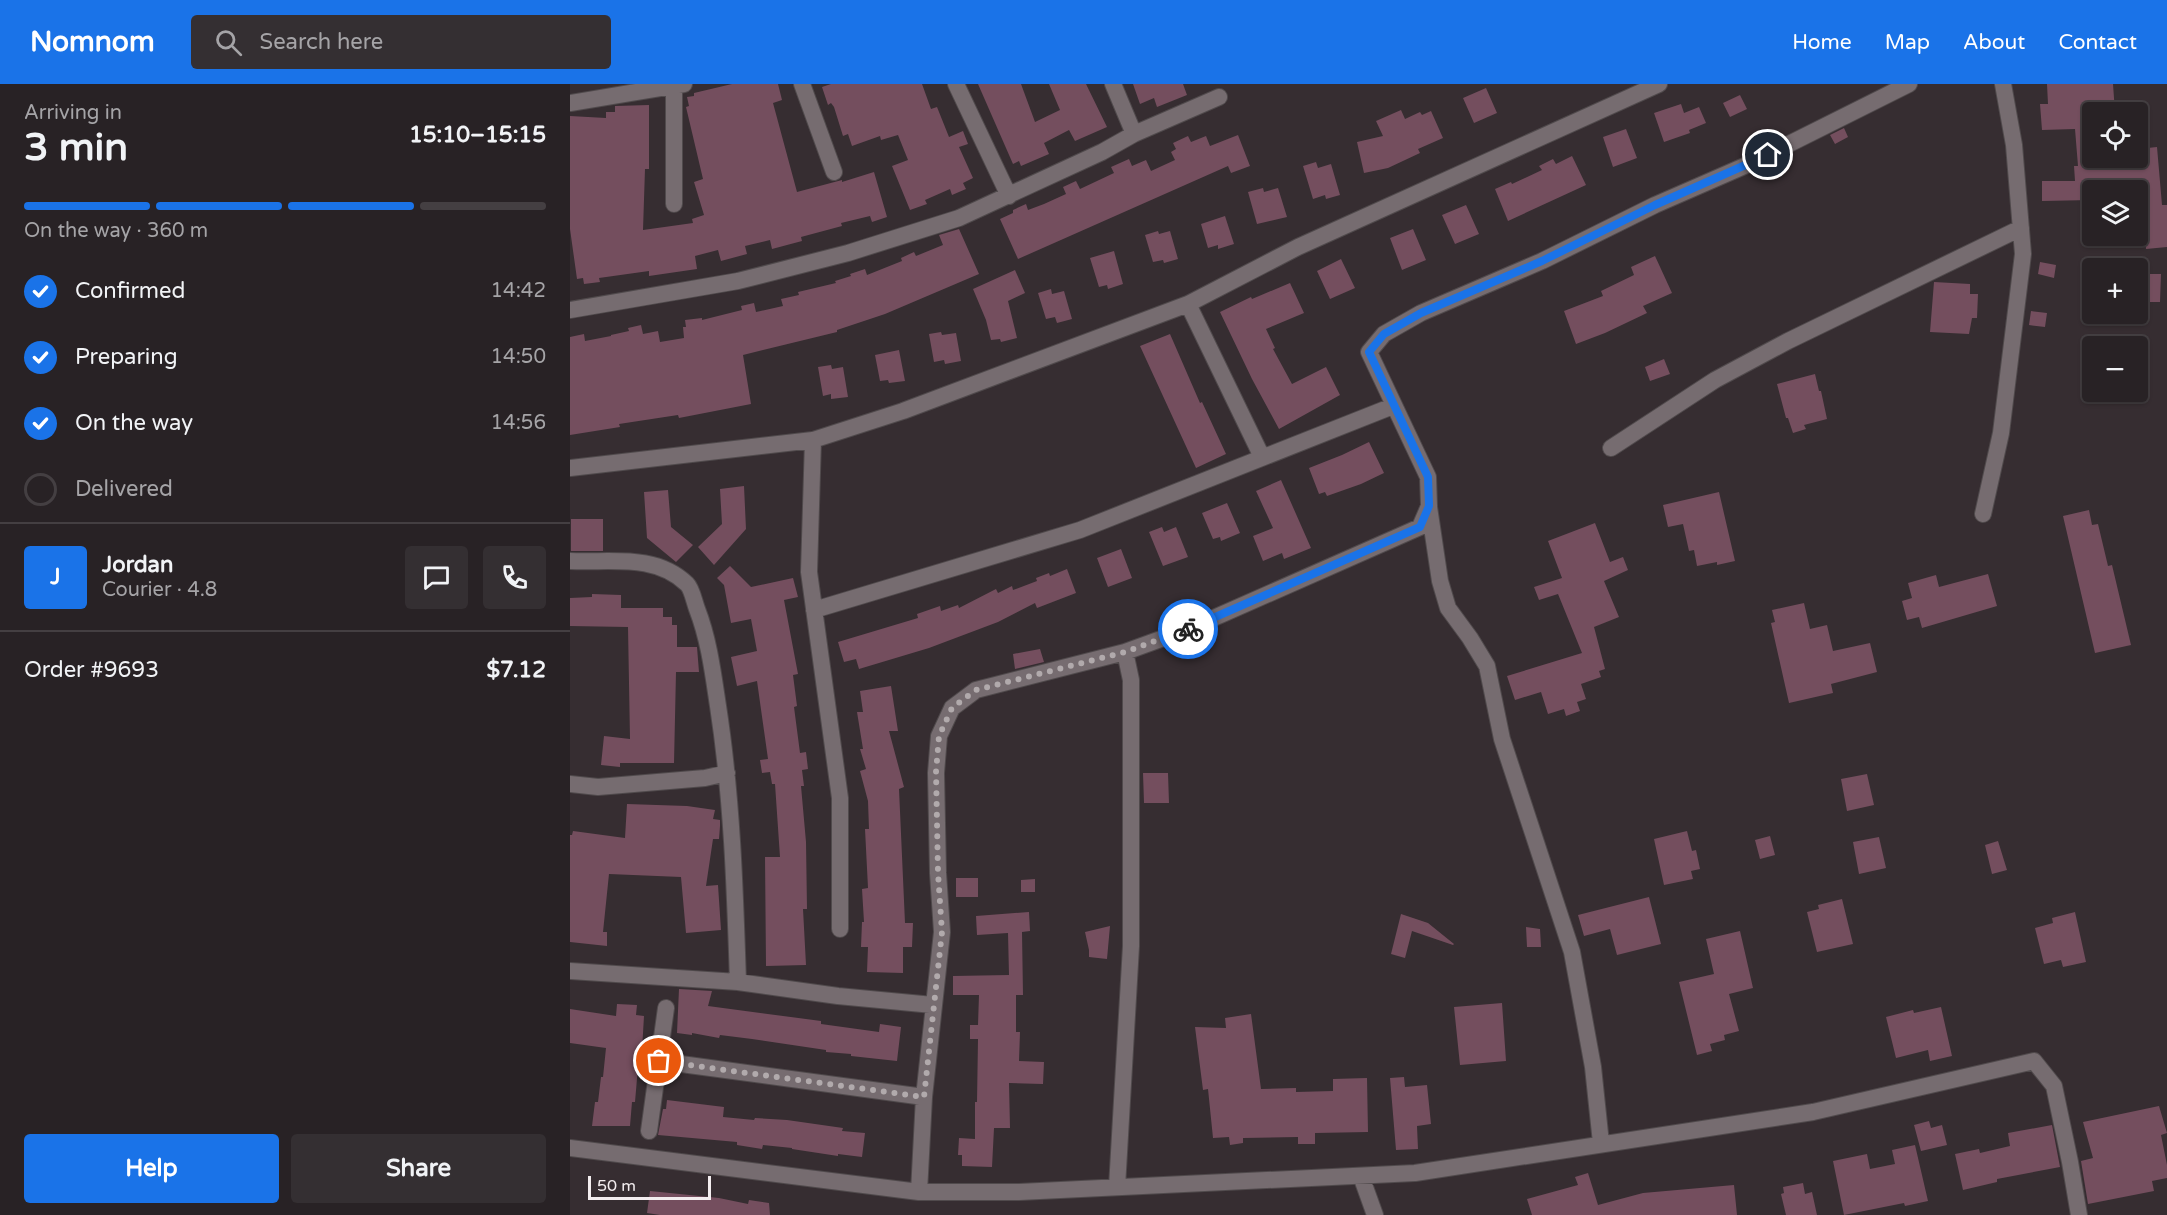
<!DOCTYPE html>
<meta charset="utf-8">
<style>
:root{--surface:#282225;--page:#342f32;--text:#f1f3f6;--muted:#a5a4a7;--line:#443f42;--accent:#1a73e8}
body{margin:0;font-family:"Varela Round",sans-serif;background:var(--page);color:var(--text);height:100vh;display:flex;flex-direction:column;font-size:22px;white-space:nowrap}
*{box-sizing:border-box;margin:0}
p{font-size:20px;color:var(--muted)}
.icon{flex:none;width:33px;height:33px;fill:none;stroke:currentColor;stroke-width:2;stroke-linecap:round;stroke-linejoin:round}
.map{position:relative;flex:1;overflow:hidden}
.drawer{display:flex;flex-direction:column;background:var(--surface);width:570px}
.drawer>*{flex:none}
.fabs{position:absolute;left:1512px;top:18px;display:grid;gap:12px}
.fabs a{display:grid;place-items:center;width:66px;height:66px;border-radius:6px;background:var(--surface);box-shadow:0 2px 4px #0004,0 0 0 2px var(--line);font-size:30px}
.scale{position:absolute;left:18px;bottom:15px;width:123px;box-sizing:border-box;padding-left:6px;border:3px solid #f3edef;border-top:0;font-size:16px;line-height:21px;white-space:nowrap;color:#f3edef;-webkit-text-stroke:4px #362d31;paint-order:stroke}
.pin{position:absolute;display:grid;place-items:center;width:51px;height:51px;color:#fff;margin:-26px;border:3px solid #fff;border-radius:50%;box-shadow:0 2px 6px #0007}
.courier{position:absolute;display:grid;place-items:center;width:60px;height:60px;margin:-30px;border:4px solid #1a73e8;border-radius:50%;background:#fff;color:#222;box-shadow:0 2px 8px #0007}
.overview em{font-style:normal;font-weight:800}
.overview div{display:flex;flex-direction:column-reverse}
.overview{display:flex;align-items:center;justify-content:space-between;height:102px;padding:0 24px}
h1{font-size:39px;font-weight:800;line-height:45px}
.bar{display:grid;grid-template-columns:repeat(4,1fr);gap:9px 6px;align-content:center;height:72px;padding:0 24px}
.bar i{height:8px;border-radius:4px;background:var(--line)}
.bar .current{background:var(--accent)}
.bar p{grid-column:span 4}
.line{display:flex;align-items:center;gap:15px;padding:0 24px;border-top:2px solid var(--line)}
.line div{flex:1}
.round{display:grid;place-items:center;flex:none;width:63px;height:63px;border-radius:6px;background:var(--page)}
ol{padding:0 24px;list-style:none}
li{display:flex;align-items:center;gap:18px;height:66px}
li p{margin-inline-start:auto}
li .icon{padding:6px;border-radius:50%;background:var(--accent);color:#fff;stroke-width:4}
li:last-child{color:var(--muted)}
li i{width:33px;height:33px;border:3px solid var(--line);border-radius:50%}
.action{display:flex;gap:12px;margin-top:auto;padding:12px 24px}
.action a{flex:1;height:69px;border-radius:6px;background:var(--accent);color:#fff;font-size:24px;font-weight:800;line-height:69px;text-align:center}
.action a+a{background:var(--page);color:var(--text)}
header{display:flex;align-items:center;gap:36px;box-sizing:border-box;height:84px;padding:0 30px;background:var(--accent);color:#fff}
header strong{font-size:28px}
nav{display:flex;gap:33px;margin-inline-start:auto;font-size:21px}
.search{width:420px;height:54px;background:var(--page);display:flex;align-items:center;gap:15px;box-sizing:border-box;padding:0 21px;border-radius:6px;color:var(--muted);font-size:22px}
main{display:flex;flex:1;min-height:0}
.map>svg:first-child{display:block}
.building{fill:#744e5e}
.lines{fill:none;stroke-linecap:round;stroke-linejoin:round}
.minor-casing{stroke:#504a4c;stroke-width:18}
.minor{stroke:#766c70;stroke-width:16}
.done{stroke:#b1aaac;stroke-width:6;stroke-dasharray:0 10.8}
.route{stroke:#1a73e8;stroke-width:8}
</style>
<header>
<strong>Nomnom</strong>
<div class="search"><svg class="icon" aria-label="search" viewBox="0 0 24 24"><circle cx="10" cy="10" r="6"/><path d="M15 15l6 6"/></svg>Search here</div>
<nav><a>Home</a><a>Map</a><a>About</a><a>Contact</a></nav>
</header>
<main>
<section class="drawer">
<div class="overview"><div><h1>3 min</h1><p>Arriving in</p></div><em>15:10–15:15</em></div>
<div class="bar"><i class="current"></i><i class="current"></i><i class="current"></i><i></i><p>On the way · 360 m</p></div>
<ol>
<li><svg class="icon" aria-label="check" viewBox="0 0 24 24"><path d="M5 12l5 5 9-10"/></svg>Confirmed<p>14:42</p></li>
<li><svg class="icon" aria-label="check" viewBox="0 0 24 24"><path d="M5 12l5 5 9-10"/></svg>Preparing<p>14:50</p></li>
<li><svg class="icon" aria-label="check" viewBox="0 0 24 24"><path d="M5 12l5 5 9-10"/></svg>On the way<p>14:56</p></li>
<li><i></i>Delivered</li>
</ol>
<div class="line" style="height:108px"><b class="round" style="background:var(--accent);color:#fff">J</b><div><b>Jordan</b><p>Courier · 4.8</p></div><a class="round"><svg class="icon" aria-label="chat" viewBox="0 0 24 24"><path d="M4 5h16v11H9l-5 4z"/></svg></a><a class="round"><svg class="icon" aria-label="phone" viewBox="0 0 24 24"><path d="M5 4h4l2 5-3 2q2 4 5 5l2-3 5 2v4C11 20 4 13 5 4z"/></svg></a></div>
<div class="line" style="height:78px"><div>Order #9693</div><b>$7.12</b></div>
<div class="action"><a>Help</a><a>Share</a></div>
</section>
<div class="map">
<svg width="1597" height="1131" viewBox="0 0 1597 1131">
<rect width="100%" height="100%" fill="#362d31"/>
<path class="building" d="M 162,0 L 208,0 L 212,16 L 203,19 L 227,108 L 272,96 L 272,98 L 304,88 L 317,133 L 302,138 L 300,132 L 271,139 L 272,142 L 231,153 L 232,157 L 202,165 L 200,156 L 175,162 L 177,170 L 151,177 L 148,166 L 125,172 L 127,185 L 79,192 L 79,187 L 29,194 L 30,198 L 14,200 L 13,194 L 7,195 L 0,145 L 0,32 L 36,34 L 36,28 L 45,28 L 45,22 L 79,21 L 79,85 L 75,85 L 73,146 L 123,139 L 122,135 L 134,131 L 124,98 L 133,95 L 116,23 L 119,22 L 117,13 L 124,12 L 124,9 Z
M 261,0 L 352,0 L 361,25 L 367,23 L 379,53 L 393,47 L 398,60 L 389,63 L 403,94 L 393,99 L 396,105 L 382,111 L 380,105 L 355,116 L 357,120 L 340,126 L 322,82 L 338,76 L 328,51 L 311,56 L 310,52 L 282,62 L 278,50 L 273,52 L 264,23 L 261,19 L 258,21 L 252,3 Z
M 408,0 L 451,0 L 465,38 L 490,26 L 479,0 L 516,0 L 537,43 L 505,57 L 499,46 L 474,59 L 479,70 L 451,82 L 449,77 L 443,80 Z
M 563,0 L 613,0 L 617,11 L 587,23 L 584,14 L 570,20 Z
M 1477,0 L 1543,0 L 1545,28 L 1522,28 L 1522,81 L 1552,79 L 1552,74 L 1568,74 L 1568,65 L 1587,63 L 1592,121 L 1597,121 L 1597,163 L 1576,165 L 1575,151 L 1568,151 L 1568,106 L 1522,106 L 1522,116 L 1472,117 L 1472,97 L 1505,97 L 1504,82 L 1508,82 L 1505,45 L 1472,46 L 1470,20 L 1478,20 Z
M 916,4 L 927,29 L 904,39 L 893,14 Z
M 1170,11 L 1177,25 L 1160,33 L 1153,19 Z
M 1111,20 L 1114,29 L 1129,23 L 1136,39 L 1119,46 L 1120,49 L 1094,58 L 1084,29 Z
M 831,26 L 835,35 L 850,28 L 852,31 L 861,27 L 873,54 L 848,65 L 850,69 L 818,84 L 794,89 L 787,58 L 813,52 L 806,37 Z
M 1274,44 L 1278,53 L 1265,60 L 1260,51 Z
M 1056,45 L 1067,74 L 1043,83 L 1033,53 Z
M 668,51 L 680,82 L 661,89 L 658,82 L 448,175 L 430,135 L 443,129 L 443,126 L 456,120 L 458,126 L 474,120 L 496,110 L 493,103 L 506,97 L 510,105 L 544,89 L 541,83 L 559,75 L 562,82 L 576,76 L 581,87 L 605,76 L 601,68 L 606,65 L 603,59 L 618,52 L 621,58 L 636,52 L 640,62 Z
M 1002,72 L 1016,101 L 938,137 L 925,105 L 941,98 L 942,100 L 972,86 L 969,82 L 983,75 L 986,80 Z
M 746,78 L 748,84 L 761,80 L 770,111 L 756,115 L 755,111 L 743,115 L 733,82 Z
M 693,104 L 694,108 L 708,104 L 717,133 L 687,140 L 678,108 Z
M 896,121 L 909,150 L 885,160 L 872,131 Z
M 655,132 L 664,160 L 648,165 L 648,161 L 638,164 L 631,140 Z
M 389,145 L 409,190 L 315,230 L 267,246 L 267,248 L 173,271 L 181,320 L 109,334 L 108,331 L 49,340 L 50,343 L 0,351 L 0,253 L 14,250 L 15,257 L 41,252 L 41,251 L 59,247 L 58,244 L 71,241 L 73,250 L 88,247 L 90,258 L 114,254 L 113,243 L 116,243 L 115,236 L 132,234 L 132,236 L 172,226 L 171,222 L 184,219 L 186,228 L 213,222 L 211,215 L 229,211 L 228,208 L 266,199 L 265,197 L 281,192 L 280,190 L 295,185 L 297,191 L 332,177 L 331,174 L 344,168 L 346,172 L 373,161 L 369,151 Z
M 843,145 L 856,176 L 832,186 L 820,154 Z
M 588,147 L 589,150 L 600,147 L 608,175 L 594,179 L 593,176 L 583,178 L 575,151 Z
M 544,167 L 553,200 L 538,205 L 537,201 L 529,203 L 520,174 Z
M 1085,172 L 1102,209 L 1073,222 L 1077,229 L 1035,249 L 1006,260 L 994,227 L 1033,212 L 1031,207 L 1064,191 L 1061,183 Z
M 771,175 L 785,204 L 760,215 L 747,187 Z
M 1470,178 L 1486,181 L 1484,194 L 1468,190 Z
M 445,186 L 455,209 L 438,217 L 447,254 L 431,258 L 430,255 L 421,256 L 416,236 L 403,205 Z
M 1568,190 L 1591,190 L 1590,218 L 1568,218 Z
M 1364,198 L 1400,200 L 1400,210 L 1408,210 L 1407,234 L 1402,234 L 1399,250 L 1360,248 Z
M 720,199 L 734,229 L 696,245 L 705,264 L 703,265 L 722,300 L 756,283 L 770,311 L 709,345 L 682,295 L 650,228 L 681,213 L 682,215 Z
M 481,205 L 482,210 L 494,207 L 502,235 L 487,239 L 485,233 L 476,235 L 468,209 Z
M 1461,227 L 1477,229 L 1475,243 L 1459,241 Z
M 371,248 L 372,251 L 386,249 L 391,277 L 375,280 L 374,276 L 364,278 L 359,250 Z
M 600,250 L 630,319 L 632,318 L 656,370 L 626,384 L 570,262 Z
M 329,266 L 335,297 L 319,299 L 318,296 L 310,297 L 305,271 Z
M 1094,275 L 1100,290 L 1080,297 L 1075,283 Z
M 261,281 L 262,285 L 273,283 L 278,313 L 261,315 L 261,310 L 253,312 L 248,283 Z
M 1245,290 L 1249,307 L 1251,307 L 1257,335 L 1234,341 L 1236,345 L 1223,349 L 1218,334 L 1216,334 L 1207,300 Z
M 799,358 L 814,389 L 791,400 L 757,412 L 755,408 L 749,410 L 739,384 L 772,371 Z
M 711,396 L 741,464 L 714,475 L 712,469 L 693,477 L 683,452 L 703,444 L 686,407 Z
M 174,402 L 176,445 L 144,481 L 128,463 L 152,440 L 150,405 Z
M 98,406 L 101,443 L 123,461 L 106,478 L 77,454 L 74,408 Z
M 1149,408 L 1165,477 L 1147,481 L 1147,478 L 1127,482 L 1124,466 L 1119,467 L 1113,440 L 1098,443 L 1093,421 Z
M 657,419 L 670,449 L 651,457 L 650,453 L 643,455 L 632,429 Z
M 1519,426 L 1522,441 L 1528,440 L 1538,482 L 1542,481 L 1561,561 L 1525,569 L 1493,432 Z
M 1,435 L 33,435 L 33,467 L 1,467 Z
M 1025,439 L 1040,478 L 1053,473 L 1058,486 L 1034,497 L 1049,533 L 1024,543 L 1035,585 L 1029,587 L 1031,593 L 1011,600 L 1016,615 L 1007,618 L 1010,627 L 996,632 L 994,625 L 978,630 L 971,608 L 945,616 L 937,592 L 1012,569 L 988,510 L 969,516 L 964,503 L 992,494 L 978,457 Z
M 592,443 L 594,448 L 606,443 L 618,473 L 593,482 L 579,448 Z
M 551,465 L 562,494 L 538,503 L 527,474 Z
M 160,482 L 181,503 L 223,494 L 228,513 L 214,516 L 228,590 L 223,591 L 227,622 L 224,623 L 230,669 L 236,668 L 238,685 L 232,686 L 234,702 L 231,702 L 236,758 L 237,825 L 233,825 L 236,881 L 196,882 L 195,773 L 210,773 L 205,700 L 202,700 L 200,688 L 192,689 L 190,676 L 198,675 L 187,597 L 167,602 L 161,573 L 187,567 L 181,535 L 161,539 L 154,501 L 147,494 Z
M 497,485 L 506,509 L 467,524 L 465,519 L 428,538 L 359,564 L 289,585 L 286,575 L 274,578 L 268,558 L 348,534 L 347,530 L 370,522 L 371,527 L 388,521 L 389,524 L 426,505 L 428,509 L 442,502 L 443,506 L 467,497 L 466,494 L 479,489 L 480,492 Z
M 1418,490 L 1427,522 L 1352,544 L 1349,533 L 1337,536 L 1332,517 L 1342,514 L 1338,499 L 1366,491 L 1369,503 Z
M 22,510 L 51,511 L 51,524 L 93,524 L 93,533 L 102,533 L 102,541 L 107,541 L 107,563 L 127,563 L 129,588 L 106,588 L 104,679 L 50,679 L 50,683 L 31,681 L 34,652 L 60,655 L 58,543 L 0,542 L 0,514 L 22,513 Z
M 1234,519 L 1240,545 L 1257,541 L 1263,567 L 1300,559 L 1307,588 L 1261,600 L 1263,609 L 1219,619 L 1201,539 L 1205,538 L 1202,526 Z
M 470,565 L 474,578 L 445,585 L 443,570 Z
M 321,602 L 328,647 L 319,647 L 334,703 L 329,705 L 335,839 L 343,839 L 342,863 L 333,863 L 333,889 L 297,888 L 298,863 L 291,863 L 292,838 L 294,838 L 292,805 L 298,804 L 295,745 L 299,745 L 298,717 L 290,687 L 296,685 L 290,665 L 293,665 L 287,628 L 293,628 L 290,607 Z
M 573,689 L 598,689 L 599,719 L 574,719 Z
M 1297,690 L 1304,721 L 1277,727 L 1271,695 Z
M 57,720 L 117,722 L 145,726 L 143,735 L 150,736 L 150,742 L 149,755 L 143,755 L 136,802 L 148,801 L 151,846 L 116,849 L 111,793 L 39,790 L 33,848 L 37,848 L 37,862 L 0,858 L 0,751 L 2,751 L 3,747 L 55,754 Z
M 1117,747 L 1122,767 L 1126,766 L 1130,785 L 1121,787 L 1123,795 L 1094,801 L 1084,755 Z
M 1200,752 L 1205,771 L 1190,775 L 1185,756 Z
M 1309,753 L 1316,784 L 1289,790 L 1283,758 Z
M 1428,757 L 1437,786 L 1422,790 L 1415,761 Z
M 386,794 L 408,794 L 408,813 L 386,813 Z
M 465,795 L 465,808 L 451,808 L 451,796 Z
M 1079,813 L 1091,860 L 1047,871 L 1040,845 L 1014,852 L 1008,831 Z
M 1272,815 L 1283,860 L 1247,868 L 1237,828 L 1249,825 L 1248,821 Z
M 459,828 L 460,847 L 452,848 L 453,911 L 446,911 L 446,948 L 450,948 L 449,977 L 474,978 L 473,1000 L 439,999 L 440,1044 L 424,1044 L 422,1083 L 392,1082 L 392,1071 L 388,1071 L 389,1054 L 405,1055 L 405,1018 L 407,1018 L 408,955 L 400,955 L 400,941 L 408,941 L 409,911 L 383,911 L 383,892 L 439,891 L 438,849 L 407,851 L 406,832 Z
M 1505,828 L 1516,878 L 1493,883 L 1491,876 L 1474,880 L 1465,844 L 1483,839 L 1482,834 Z
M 831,830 L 858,839 L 884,860 L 883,861 L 842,847 L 835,874 L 821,870 Z
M 540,842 L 537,875 L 519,873 L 519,866 L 515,848 Z
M 956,843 L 970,845 L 971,863 L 957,863 Z
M 1170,847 L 1183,904 L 1159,910 L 1169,947 L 1154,951 L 1155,956 L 1140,960 L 1142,967 L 1127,971 L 1109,898 L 1144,890 L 1136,855 Z
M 109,905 L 142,907 L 138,922 L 251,937 L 251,940 L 309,948 L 310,940 L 331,943 L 327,977 L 281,972 L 281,970 L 256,968 L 256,966 L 182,955 L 150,951 L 149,954 L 122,949 L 122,951 L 107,949 Z
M 932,919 L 936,977 L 890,981 L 884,923 Z
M 47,920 L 67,921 L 66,931 L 74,932 L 71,983 L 68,983 L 65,1018 L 62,1018 L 60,1042 L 22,1042 L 25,1018 L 28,1018 L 31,993 L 33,993 L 36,964 L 0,959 L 0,925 L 46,932 Z
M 1371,923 L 1382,972 L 1360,977 L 1358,966 L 1326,974 L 1316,933 L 1343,926 L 1344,929 Z
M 681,930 L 691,1005 L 726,1004 L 726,1008 L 763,1007 L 763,995 L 797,994 L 798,1048 L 745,1049 L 745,1060 L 728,1060 L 728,1053 L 673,1054 L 673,1059 L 660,1061 L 659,1053 L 643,1054 L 638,1005 L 633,1006 L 625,943 L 656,944 L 655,934 Z
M 834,993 L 835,1003 L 857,1001 L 861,1040 L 847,1042 L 848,1065 L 826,1066 L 820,994 Z
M 97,1016 L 154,1023 L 153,1033 L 184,1036 L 185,1034 L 217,1036 L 273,1044 L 272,1047 L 295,1049 L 292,1073 L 268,1070 L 268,1072 L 222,1065 L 222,1064 L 193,1061 L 192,1065 L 167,1061 L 167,1058 L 88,1051 L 93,1025 L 96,1025 Z
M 1589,1022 L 1597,1049 L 1591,1051 L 1597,1081 L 1597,1094 L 1582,1097 L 1584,1107 L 1518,1120 L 1511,1077 L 1523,1074 L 1513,1038 Z
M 1359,1037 L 1361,1044 L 1372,1041 L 1377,1061 L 1351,1067 L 1344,1041 Z
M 1482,1041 L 1490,1083 L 1427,1095 L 1427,1098 L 1393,1106 L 1385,1070 L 1409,1065 L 1410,1069 L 1440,1062 L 1438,1049 Z
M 1345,1061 L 1358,1117 L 1335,1122 L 1334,1119 L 1274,1131 L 1263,1077 L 1297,1070 L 1300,1085 L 1325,1080 L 1322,1066 Z
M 1018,1089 L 1028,1121 L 1073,1109 L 1164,1101 L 1167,1131 L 962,1131 L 957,1115 L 1008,1101 L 1005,1093 Z
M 1233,1099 L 1235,1110 L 1242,1108 L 1247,1131 L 1216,1131 L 1211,1110 L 1214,1109 L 1213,1103 Z
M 80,1107 L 149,1114 L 178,1120 L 179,1116 L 199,1119 L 200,1131 L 90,1131 L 77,1129 Z"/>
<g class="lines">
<g class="minor-casing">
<path id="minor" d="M 232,0 L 264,88
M 386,0 L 439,112
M 0,19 L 114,0
M 564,50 L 649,13
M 104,120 L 104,3
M 618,220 L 692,373
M 0,226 L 168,197 L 278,169 L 389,134 L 532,68 L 564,50 L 543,0
M 243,356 L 239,488 L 270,714 L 270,845
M 1041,364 L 1145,296 L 1218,257 L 1451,144
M 0,384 L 243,356 L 333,327 L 618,220 L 728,163 L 1089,0
M 859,423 L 870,497 L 878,524 L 900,554 L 917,582 L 932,655 L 1002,868 L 1023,983 L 1031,1059
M 1413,430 L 1431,349 L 1453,170 L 1444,61 L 1433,0
M 0,477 C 40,479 85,469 117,500 C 122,505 124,517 127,525 C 139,556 143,589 148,622 C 162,713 165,805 168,898
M 244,526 L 510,446 L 823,322
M 0,700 L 28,703 L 135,694 L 157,689
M 0,887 L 168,898 L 268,912 L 363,921
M 89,977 L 354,1013
M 79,1047 L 96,924
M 0,1064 L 349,1108 L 449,1108 L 845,1089 L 1243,1028 L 1464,977 L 1484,1002 L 1500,1078 L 1509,1131
M 791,1092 L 805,1131
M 547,1103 L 561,862 L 561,596 L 555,568
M 349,1108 L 354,1013 L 372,848 L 368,789 L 366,689 L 369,652 L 382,624 L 406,606 L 555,568 L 621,544 L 850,443 L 859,422 L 858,393 L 799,268 L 814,250 L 851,229 L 972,177 L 1085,121 L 1179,80 L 1339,0"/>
</g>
<use href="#minor" class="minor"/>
</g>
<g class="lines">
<path class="done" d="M 89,977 L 354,1013 L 372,848 L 368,789 L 366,688 L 369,652 L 382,624 L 406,606 L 555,568 L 618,545"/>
<path class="route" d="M 618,545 L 850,443 L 859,422 L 858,393 L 799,268 L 814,250 L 851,229 L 972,177 L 1085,121 L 1198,71"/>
</g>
</svg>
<div class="fabs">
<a><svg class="icon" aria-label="locate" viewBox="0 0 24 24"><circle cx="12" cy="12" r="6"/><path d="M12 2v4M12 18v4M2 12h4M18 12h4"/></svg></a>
<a><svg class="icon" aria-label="layers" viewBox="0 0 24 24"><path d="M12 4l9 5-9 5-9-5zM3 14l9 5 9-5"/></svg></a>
<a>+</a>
<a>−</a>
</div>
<div class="scale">50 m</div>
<div class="pin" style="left:89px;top:977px;background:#ea580c"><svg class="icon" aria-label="bag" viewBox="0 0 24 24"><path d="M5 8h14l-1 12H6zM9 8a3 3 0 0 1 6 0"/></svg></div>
<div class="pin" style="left:1198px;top:71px;background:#1f2937"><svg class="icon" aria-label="home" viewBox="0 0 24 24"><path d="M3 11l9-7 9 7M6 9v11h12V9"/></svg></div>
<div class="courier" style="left:618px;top:545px"><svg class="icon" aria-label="bike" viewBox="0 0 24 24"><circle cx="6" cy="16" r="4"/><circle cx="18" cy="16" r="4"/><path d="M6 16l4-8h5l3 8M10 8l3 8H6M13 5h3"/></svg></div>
</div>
</main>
